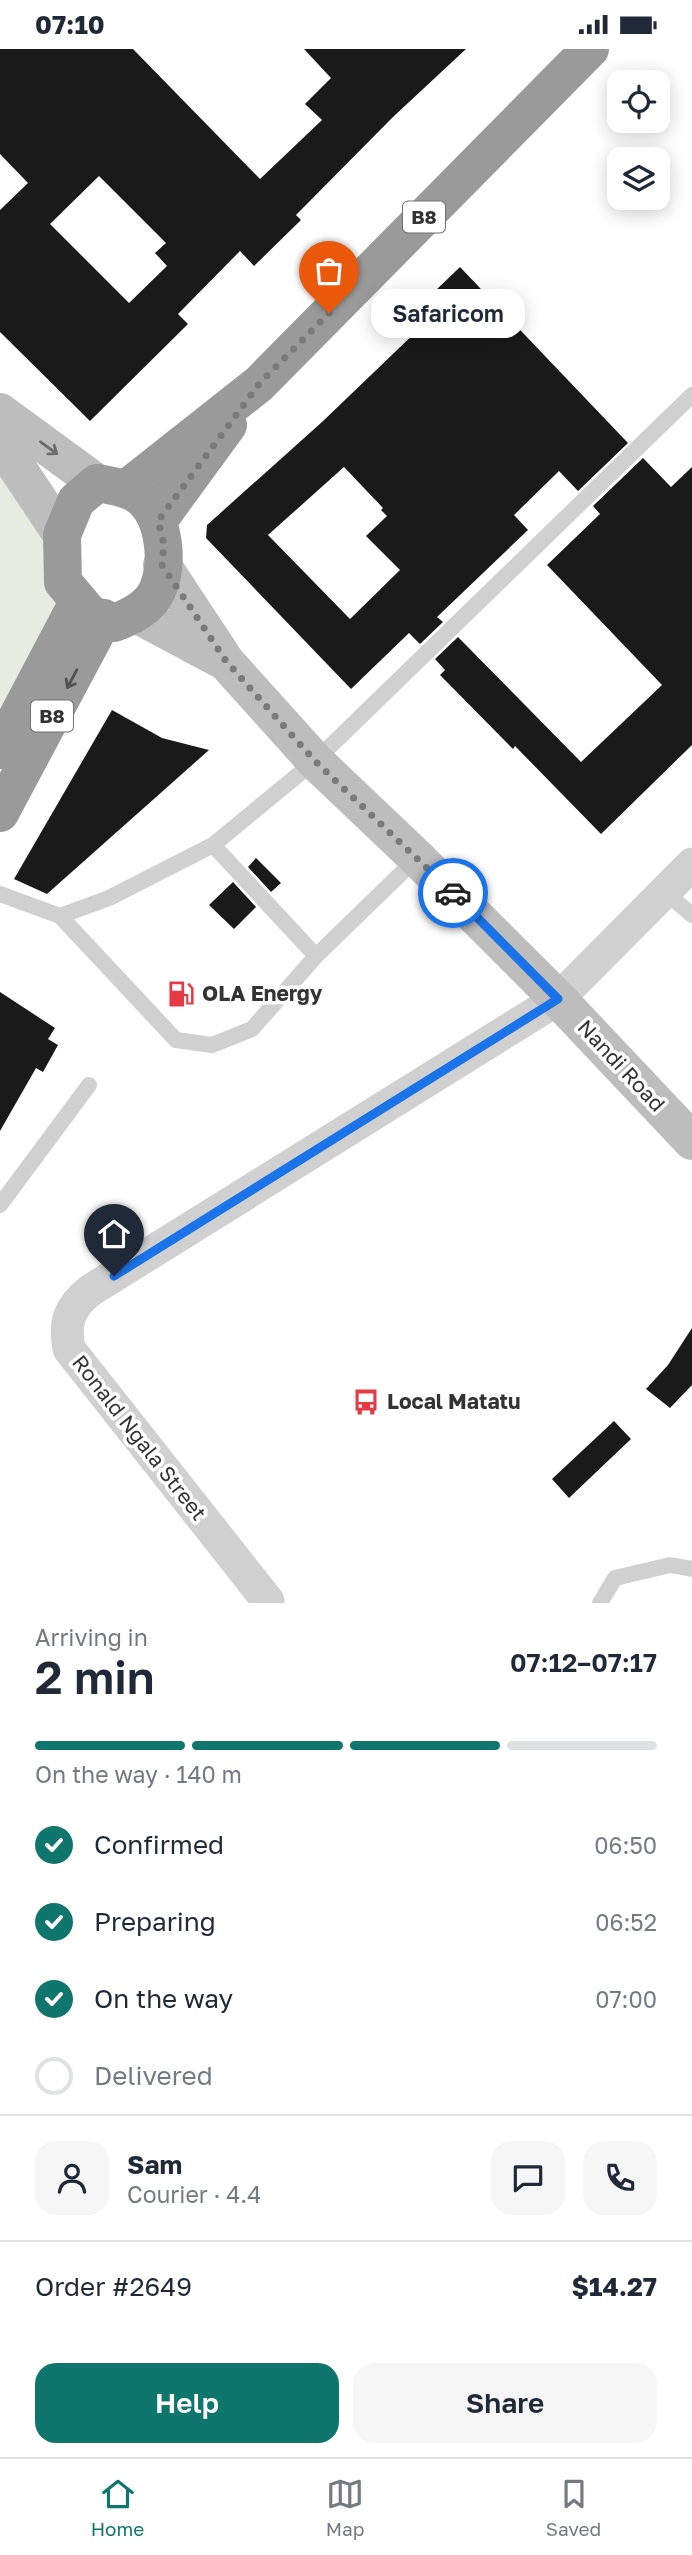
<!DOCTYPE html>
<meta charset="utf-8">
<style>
:root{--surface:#fff;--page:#f6f6f7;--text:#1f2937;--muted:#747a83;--line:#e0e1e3;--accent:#0f766e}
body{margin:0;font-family:"Golos Text",sans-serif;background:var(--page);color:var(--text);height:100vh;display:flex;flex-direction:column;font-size:26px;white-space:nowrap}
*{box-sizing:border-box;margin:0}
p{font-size:23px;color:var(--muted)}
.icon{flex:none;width:38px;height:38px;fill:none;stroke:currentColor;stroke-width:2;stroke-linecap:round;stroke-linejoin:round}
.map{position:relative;height:1554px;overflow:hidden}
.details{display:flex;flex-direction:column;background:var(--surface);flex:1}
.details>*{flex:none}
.tools{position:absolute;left:607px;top:21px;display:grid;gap:14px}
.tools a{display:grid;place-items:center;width:63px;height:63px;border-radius:14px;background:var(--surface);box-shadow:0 4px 18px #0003;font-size:35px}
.pin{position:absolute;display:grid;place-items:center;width:60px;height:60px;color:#fff;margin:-72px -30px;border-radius:50% 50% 50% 0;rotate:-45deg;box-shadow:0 0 7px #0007}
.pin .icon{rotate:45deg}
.courier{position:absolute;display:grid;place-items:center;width:70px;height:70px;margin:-35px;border:5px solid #1a73e8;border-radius:50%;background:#fff;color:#222;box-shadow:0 2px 9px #0007}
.bubble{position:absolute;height:49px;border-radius:21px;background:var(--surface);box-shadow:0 4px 18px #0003;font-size:23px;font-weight:600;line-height:49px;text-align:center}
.head em{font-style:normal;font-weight:600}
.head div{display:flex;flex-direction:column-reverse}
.head{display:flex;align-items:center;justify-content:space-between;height:119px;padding:0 35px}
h1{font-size:46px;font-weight:600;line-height:52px}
.bar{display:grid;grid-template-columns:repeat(4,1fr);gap:10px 7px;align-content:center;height:84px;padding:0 35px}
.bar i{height:9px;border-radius:5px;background:var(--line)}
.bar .on{background:var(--accent)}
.bar p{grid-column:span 4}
.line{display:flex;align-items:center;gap:18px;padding:0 35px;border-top:2px solid var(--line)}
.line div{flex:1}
.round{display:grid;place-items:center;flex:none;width:74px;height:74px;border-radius:21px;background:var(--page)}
ol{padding:0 35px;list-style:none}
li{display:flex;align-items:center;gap:21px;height:77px}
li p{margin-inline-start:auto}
li .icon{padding:7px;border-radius:50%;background:var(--accent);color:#fff;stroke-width:4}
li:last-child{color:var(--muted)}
li i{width:38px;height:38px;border:4px solid var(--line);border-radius:50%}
.primary-button{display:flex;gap:14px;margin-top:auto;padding:14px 35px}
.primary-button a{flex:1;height:80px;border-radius:21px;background:var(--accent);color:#fff;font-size:28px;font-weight:600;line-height:80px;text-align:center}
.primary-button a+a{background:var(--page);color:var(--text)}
.status{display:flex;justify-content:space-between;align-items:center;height:49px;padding:0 35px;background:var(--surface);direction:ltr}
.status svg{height:19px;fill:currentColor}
.tab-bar{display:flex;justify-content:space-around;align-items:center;height:98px;border-top:2px solid var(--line);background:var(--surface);font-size:19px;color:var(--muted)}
.tab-bar a{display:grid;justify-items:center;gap:4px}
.tab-bar .on{color:var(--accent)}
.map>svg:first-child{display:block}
.green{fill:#e6ecdf}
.building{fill:#1a1a1a;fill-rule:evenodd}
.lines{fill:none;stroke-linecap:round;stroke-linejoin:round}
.lane{stroke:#d0d0d0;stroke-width:16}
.street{stroke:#d0d0d0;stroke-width:33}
.secondary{stroke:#bdbdbd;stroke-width:38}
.highway{stroke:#9a9a9a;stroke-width:38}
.oneway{stroke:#6a6a6a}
.oneway2{stroke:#525252}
.done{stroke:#7a7a7a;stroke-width:7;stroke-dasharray:0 12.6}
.route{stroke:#1a73e8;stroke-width:9}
.labels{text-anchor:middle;stroke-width:7;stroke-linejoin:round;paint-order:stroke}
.shield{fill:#fff;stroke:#707070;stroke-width:2}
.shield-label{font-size:19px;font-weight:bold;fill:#333}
.poi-label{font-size:21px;font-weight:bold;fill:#333;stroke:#fff;text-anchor:start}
.street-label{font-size:21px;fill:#333;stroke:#fff}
</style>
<div class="status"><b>07:10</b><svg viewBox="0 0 49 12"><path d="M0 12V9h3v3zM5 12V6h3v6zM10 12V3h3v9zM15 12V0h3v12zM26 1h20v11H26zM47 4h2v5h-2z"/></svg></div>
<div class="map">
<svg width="692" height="1554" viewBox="0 0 692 1554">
<rect width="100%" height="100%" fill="#fff"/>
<path class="green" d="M 0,404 L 57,488 L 74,557 L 0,697 Z"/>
<path class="building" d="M 0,0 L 133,0 L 260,130 L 322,71 L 305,55 L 331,29 L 304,0 L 466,0 L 393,68 L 296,166 L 301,171 L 254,217 L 240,202 L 178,265 L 188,275 L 90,372 L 0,283 L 0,161 L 28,134 L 0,105 ZM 99,127 L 166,194 L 155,204 L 167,217 L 129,254 L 50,175 Z
M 460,218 L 628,394 L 578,442 L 559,422 L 514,466 L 528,481 L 437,568 L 443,573 L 420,595 L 409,584 L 351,640 L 206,489 L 207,476 L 322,373 L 420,279 L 409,267 ZM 344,418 L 383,459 L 381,461 L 387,467 L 366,487 L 400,521 L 350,570 L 268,486 Z
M 643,409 L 671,438 L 692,418 L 692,696 L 601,785 L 515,697 L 513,700 L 440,626 L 445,621 L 435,610 L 458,588 L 581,713 L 662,636 L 547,516 L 600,465 L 593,457 Z
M 112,661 L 162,689 L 209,701 L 47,845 L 14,830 Z
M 256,809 L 281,834 L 271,843 L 248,818 Z
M 233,833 L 256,858 L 234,880 L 209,856 Z
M 0,943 L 55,979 L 48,990 L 58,996 L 43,1023 L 36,1019 L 0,1082 Z
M 692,1279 L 692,1336 L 670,1359 L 646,1340 L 668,1316 Z
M 614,1372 L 631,1390 L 569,1449 L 552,1430 Z"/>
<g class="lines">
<path class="lane" d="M 213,796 L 316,907
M 665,843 L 692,866
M 0,845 L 60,867 L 109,849 L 213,796 L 315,712 L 692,346
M 60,867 L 176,991 L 212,996 L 252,980 L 316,907 L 417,809
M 0,1156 L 89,1036
M 600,1554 L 615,1529 L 670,1516 L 692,1520"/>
<path class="street" d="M 268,1552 L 69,1300 C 64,1273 69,1258 91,1241 L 558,950 L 692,815"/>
<path class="secondary" d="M 0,363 L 97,434
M 0,393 L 62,486
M 162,516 L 226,613 L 315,712 L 417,809 L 558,950 L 692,1092
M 136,565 L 224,612"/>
<path class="highway" d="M 97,434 C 113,437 131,439 143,450 C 165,471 169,515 157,542 C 149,559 130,568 114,574 L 90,565 L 63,533 L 62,486 L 76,452 Z
M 126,440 L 259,335 L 590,0
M 158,472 L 228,376
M 0,701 L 78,553
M 0,764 L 104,569"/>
</g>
<defs><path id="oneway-shaft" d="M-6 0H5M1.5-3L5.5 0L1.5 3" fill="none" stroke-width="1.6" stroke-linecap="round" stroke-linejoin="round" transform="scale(1.75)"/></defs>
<use class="oneway" href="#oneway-shaft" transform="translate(49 399) rotate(36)"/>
<use class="oneway2" href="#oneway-shaft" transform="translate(72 630) rotate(118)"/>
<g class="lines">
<path class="done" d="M 329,264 L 259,335 L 158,472 L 164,495 L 162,516 L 226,612 L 315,712 L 453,844"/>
<path class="route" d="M 114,1227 L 558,950 L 453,844"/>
</g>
<defs>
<g id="fuel-bare" transform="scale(2.1)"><path d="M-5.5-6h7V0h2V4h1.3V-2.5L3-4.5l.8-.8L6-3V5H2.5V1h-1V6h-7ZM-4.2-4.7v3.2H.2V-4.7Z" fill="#e63946" stroke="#fff" stroke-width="2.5" paint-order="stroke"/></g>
<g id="bus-bare" transform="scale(2.1)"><path d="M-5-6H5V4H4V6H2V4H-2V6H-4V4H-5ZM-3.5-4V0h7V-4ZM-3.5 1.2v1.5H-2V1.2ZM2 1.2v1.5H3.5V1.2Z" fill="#e63946" stroke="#fff" stroke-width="2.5" paint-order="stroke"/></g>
</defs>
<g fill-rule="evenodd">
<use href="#fuel-bare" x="181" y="945"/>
<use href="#bus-bare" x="366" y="1353"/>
</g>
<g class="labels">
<g class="shield">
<rect x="403" y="152.5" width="42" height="31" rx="5"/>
<rect x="31" y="651.5" width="42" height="31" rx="5"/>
</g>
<g class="shield-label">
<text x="424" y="175">B8</text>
<text x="52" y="674">B8</text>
</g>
<g class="poi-label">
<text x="202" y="952">OLA Energy</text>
<text x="387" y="1360">Local Matatu</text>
</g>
<g class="street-label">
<text transform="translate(621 1017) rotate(47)" y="7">Nandi Road</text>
<text transform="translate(139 1389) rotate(52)" y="7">Ronald Ngala Street</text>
</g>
</g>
</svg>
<div class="tools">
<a><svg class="icon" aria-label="locate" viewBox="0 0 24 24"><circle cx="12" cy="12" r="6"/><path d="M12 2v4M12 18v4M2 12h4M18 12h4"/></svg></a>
<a><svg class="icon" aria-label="layers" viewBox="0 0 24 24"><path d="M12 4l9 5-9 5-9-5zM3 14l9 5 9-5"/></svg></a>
</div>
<div class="pin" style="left:329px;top:264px;background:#ea580c"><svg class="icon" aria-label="bag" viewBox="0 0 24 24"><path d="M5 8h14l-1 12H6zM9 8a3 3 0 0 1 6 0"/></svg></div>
<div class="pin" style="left:114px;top:1227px;background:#1f2937"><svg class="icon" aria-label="home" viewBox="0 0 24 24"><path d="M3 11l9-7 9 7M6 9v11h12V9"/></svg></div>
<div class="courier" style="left:453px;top:844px"><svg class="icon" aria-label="car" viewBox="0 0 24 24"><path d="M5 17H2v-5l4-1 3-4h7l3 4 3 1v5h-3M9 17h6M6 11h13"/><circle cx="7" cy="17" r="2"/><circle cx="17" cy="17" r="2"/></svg></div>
<div class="bubble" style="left:371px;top:240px;width:154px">Safaricom</div>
</div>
<section class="details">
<div class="head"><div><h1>2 min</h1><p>Arriving in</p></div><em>07:12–07:17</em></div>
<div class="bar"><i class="on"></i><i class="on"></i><i class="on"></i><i></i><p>On the way · 140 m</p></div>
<ol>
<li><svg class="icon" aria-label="check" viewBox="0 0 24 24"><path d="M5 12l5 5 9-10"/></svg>Confirmed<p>06:50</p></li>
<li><svg class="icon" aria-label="check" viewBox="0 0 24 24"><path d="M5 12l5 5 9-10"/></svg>Preparing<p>06:52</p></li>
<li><svg class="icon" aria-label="check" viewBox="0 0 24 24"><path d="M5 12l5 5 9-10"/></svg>On the way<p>07:00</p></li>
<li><i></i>Delivered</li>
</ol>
<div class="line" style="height:126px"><a class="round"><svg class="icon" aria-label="person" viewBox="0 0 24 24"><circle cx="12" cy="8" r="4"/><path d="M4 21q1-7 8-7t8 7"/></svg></a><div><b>Sam</b><p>Courier · 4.4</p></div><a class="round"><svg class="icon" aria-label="chat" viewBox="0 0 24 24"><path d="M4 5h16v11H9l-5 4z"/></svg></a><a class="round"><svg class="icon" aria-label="phone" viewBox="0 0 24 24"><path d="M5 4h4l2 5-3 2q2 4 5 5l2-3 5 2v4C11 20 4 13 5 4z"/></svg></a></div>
<div class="line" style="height:91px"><div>Order #2649</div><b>$14.27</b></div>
<div class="primary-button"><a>Help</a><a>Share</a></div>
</section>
<nav class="tab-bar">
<a class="on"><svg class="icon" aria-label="home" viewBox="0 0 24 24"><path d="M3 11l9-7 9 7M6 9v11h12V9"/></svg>Home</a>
<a><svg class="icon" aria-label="map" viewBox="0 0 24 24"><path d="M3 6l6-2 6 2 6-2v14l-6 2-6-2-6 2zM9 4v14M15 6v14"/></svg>Map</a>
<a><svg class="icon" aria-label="saved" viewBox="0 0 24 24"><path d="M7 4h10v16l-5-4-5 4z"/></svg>Saved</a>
</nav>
